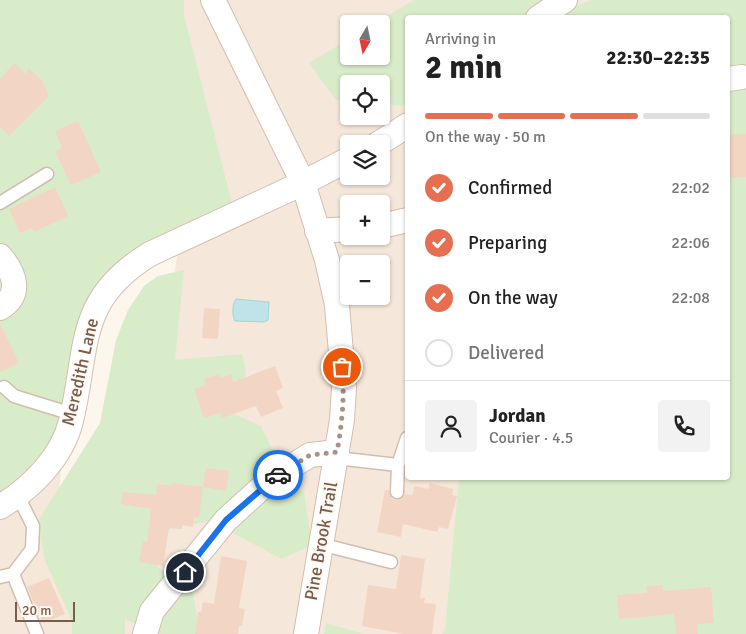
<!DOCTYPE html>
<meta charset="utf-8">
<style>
:root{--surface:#fff;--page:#f2f2f2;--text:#222;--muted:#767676;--line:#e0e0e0;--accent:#e76f51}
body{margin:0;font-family:Signika,sans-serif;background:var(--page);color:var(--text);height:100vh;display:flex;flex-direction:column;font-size:19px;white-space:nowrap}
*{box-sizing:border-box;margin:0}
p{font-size:16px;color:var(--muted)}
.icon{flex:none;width:28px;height:28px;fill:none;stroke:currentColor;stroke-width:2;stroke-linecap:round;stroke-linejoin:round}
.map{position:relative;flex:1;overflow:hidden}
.details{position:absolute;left:405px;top:15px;width:325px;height:465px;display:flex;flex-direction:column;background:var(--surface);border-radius:5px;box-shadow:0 1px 4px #0004}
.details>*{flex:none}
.needle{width:32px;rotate:189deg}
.controls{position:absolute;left:340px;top:15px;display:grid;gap:10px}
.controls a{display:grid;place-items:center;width:50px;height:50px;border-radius:5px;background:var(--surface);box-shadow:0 1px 4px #0004;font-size:25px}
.scale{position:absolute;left:15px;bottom:12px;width:60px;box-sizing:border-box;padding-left:5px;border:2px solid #7a5c4d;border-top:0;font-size:14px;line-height:18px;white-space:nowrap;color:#7a5c4d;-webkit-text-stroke:4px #fffaf3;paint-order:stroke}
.pin{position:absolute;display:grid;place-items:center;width:42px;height:42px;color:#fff;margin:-21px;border:2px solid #fff;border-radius:50%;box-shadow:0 1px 5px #0007}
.courier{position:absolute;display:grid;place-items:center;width:50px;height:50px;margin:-25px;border:4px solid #1a73e8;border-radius:50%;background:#fff;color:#222;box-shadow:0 1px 6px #0007}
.headline em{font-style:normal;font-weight:700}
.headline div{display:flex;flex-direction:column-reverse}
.headline{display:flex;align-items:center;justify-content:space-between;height:85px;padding:0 20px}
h1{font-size:32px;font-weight:700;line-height:38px}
.bar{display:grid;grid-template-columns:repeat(4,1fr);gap:8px 5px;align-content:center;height:60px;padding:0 20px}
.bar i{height:6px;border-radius:4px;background:var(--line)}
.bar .on{background:var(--accent)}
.bar p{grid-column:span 4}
.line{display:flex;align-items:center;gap:12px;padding:0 20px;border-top:1px solid var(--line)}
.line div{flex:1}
.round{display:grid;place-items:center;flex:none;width:52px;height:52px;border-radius:5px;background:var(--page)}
ol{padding:0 20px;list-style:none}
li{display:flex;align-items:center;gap:15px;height:55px}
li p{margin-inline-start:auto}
li .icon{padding:5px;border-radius:50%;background:var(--accent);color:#fff;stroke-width:4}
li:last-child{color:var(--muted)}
li i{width:28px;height:28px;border:2px solid var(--line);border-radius:50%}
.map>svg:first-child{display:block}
.residential{fill:#f5e8da;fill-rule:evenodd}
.green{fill:#d8ecc9}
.water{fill:#bfe3e8;stroke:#a5d3da}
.building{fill:#f3d5c3}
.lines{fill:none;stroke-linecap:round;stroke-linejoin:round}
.lane-casing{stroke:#d1beb0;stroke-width:15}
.street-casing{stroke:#d1beb0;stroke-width:26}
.lane{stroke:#fff;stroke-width:12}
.street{stroke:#fff;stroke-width:24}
.done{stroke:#a89285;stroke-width:5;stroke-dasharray:0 9}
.route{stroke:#1a73e8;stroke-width:6}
.labels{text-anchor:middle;stroke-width:4;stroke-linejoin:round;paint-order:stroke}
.street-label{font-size:18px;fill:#7a5c4d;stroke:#fffaf3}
</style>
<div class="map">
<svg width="746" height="634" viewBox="0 0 746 634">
<rect width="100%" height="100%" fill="#fdf6ec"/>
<path class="residential" d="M 0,0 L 746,0 L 728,18 L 408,18 L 408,478 L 501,478 L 479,634 L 116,634 L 189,182 L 73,330 L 56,527 L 88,634 L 0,634 ZM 349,24 L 381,24 L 381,56 L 349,56 ZM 349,84 L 381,84 L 381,116 L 349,116 ZM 349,144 L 381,144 L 381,176 L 349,176 ZM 349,204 L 381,204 L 381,236 L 349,236 ZM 349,264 L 381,264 L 381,296 L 349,296 Z"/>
<path class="green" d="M 0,0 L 184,0 L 184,15 L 235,215 L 112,282 L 71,423 L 0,507 Z
M 414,0 L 565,0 L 538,17 L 408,18 L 407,106 L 381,104 L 381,84 L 349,84 L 349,101 L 336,100 L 309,63 L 349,39 L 349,56 L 381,56 L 381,24 L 374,24 Z
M 592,0 L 746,0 L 746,634 L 442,634 L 445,630 L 459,478 L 728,478 L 728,18 L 564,17 L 567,10 Z
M 184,270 L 175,360 L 242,354 L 246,371 L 234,414 L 261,426 L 281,468 L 304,493 L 312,545 L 281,559 L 211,521 L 171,528 L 155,547 L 158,567 L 193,593 L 200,634 L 157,634 L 125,619 L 125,634 L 72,634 L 72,621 L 45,561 L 38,521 L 100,423 L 116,340 L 128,310 L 144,286 L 158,276 Z
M 326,623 L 364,634 L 324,634 Z"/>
<path class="water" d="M 236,299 L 269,302 L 268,320 L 264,322 L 235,321 C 232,316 232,304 236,299 Z"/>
<path class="building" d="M 14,63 L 26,74 L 29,68 L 42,81 L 49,96 L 9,136 L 0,127 L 0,79 Z
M 78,121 L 101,172 L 71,185 L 55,151 L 62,148 L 55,131 Z
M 746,134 L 746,177 L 728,178 L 728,135 Z
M 55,187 L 68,216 L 34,232 L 32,228 L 20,233 L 9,209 Z
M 204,308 L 220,309 L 218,339 L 202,338 Z
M 0,324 L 19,363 L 0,372 Z
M 275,366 L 283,388 L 276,391 L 283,408 L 261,417 L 256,406 L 222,418 L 220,413 L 204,418 L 194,389 L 206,385 L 204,379 L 219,374 L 220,378 L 231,374 L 233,382 Z
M 206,468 L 229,471 L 226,491 L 203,487 L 199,518 L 194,517 L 193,527 L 182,525 L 182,529 L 169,528 L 163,566 L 139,562 L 143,541 L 147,542 L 151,509 L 121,504 L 123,492 L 156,495 L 157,484 L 172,486 L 172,483 L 203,487 Z
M 430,483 L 453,489 L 452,495 L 457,496 L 448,529 L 439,527 L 437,532 L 403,524 L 401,537 L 377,532 L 385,490 L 389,490 L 392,499 L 397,500 L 405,494 L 412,495 L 415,486 L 428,489 Z
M 401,555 L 425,559 L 420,598 L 425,598 L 424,603 L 436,604 L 432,634 L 404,634 L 362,626 L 368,585 L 396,589 Z
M 221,556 L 247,561 L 239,608 L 245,609 L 242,626 L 239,626 L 238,634 L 195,634 L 198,612 L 201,612 L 203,602 L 214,604 Z
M 49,578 L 65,614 L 43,623 L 27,587 Z
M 663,585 L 663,591 L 711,587 L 714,623 L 697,624 L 698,634 L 676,634 L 674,614 L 619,619 L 617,595 L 647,593 L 646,586 Z"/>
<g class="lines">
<g class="lane-casing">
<path id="lane" d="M 0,203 L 47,174
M 4,387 L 14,396 L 72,414
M 336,458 L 398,465
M 397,492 L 398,465 L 407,438
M 18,496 L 33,526 L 32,549 L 13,574 L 37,634
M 320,544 L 391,562
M 0,577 L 13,574"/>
</g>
<g class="street-casing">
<path id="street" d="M 213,0 L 303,183 L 327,260 L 337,305 L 344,388 L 342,420 L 306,634
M 538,18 L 565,0
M 728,79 L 742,77
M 378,144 L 408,125
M 381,226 L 408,220
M 317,231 L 349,229
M 0,256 C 14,272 23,294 0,308
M 0,507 C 31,488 62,458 71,421 C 89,347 75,300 150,254 L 303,183 L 349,159
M 145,634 L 152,611 L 226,520 L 270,480 L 310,455 L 337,452"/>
</g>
<use href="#lane" class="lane"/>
<use href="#street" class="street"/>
</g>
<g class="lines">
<path class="done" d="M 278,475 L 310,455 L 337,452 C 342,423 345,396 342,367"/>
<path class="route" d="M 185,572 L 226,520 L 278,475"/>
</g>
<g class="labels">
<g class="street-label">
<text transform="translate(80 372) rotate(-77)" y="6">Meredith Lane</text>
<text transform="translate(321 541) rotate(-80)" y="6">Pine Brook Trail</text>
</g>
</g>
</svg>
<div class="controls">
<a><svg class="needle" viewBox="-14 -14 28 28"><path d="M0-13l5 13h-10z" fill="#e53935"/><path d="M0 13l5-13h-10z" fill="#767676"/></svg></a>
<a><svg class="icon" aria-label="locate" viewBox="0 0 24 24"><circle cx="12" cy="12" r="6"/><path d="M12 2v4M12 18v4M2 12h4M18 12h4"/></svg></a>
<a><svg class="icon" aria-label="layers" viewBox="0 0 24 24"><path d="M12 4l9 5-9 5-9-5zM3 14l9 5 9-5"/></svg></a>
<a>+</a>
<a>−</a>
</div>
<div class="scale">20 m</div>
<div class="pin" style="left:342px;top:367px;background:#ea580c"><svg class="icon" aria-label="bag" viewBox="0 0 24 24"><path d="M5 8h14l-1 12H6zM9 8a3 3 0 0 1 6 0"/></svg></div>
<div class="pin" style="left:185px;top:572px;background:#1f2937"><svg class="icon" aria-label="home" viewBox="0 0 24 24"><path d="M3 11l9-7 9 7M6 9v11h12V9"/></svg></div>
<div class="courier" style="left:278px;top:475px"><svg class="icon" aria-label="car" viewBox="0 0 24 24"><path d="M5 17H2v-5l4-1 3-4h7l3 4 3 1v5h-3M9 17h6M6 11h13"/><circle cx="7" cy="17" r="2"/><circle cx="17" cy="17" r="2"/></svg></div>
<section class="details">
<div class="headline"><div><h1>2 min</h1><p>Arriving in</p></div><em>22:30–22:35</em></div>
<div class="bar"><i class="on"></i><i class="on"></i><i class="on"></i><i></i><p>On the way · 50 m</p></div>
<ol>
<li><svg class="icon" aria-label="check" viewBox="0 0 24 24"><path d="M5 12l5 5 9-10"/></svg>Confirmed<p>22:02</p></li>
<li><svg class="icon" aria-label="check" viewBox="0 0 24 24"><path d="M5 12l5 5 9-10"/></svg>Preparing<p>22:06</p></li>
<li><svg class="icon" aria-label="check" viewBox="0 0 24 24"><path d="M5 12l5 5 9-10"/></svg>On the way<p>22:08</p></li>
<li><i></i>Delivered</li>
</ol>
<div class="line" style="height:90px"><a class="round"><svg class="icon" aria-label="person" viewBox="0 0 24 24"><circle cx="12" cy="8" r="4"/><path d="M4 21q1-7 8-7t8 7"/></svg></a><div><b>Jordan</b><p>Courier · 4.5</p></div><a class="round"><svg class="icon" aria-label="phone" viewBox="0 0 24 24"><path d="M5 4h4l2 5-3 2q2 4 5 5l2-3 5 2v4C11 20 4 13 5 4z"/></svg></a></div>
</section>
</div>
